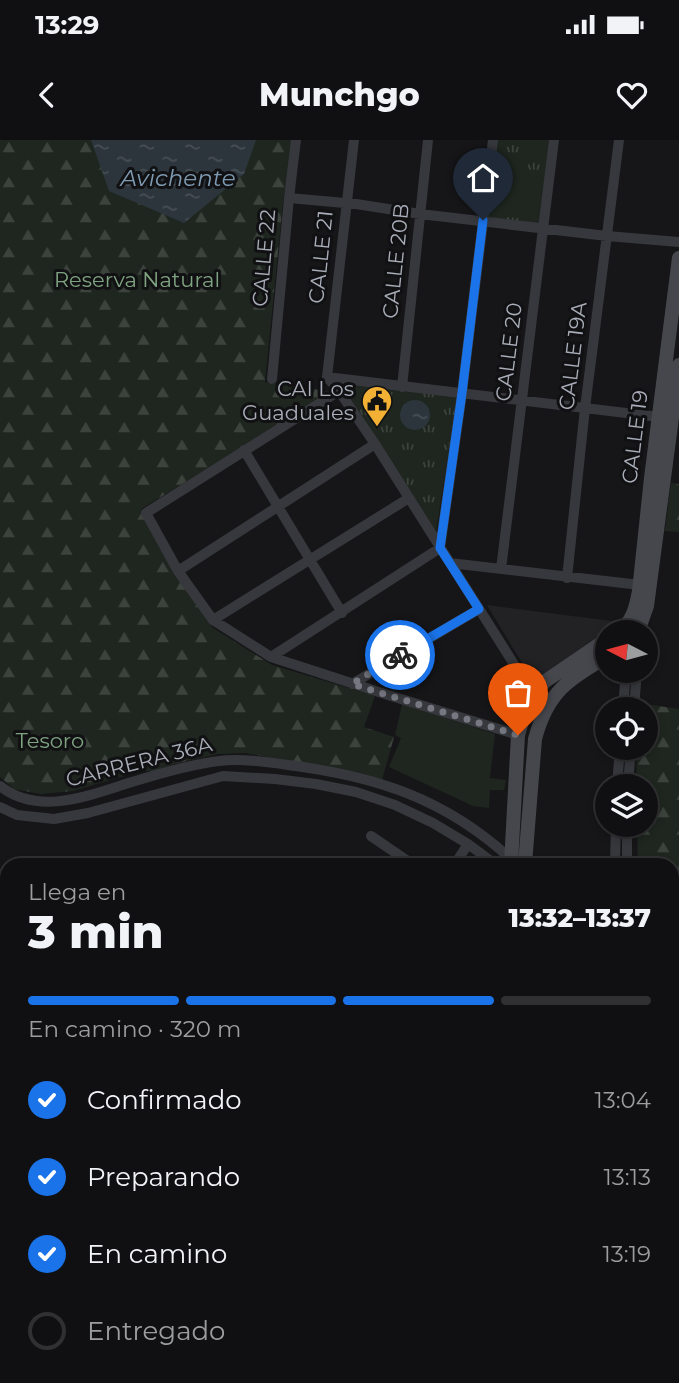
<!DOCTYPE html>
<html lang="es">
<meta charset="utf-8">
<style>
:root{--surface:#101012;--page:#19191b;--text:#f1f3f6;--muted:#9c9d9f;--line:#303032;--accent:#1a73e8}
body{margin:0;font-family:Montserrat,sans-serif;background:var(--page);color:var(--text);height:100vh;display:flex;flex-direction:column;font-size:26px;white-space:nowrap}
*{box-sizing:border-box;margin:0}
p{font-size:23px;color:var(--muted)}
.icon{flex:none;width:38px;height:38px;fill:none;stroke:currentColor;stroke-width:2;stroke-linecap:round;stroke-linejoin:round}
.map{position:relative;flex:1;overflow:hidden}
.panel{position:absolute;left:0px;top:718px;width:679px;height:527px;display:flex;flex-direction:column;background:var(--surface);border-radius:21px 21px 0 0;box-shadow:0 4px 10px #0003,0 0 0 2px var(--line)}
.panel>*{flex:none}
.needle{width:46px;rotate:276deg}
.fabs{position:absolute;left:595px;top:480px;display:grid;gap:14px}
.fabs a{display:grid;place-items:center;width:63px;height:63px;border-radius:50%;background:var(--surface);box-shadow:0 4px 10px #0003,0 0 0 2px var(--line);font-size:35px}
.pin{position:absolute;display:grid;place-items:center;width:60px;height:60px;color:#fff;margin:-72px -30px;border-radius:50% 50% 50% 0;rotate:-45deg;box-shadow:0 0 7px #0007}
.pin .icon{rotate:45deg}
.courier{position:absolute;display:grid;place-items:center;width:70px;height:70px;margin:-35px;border:5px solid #1a73e8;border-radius:50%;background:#fff;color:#222;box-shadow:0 2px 9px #0007}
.head em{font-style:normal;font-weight:800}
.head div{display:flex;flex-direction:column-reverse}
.head{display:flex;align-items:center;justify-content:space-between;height:119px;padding:0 28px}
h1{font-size:46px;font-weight:800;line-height:52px}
.bar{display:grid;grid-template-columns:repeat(4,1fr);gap:10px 7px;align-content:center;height:84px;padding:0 28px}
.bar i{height:9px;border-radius:5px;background:var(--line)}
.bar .active{background:var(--accent)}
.bar p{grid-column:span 4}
ol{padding:0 28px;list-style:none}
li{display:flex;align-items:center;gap:21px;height:77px}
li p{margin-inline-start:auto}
li .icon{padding:7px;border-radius:50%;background:var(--accent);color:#fff;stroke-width:4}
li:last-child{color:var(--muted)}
li i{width:38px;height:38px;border:4px solid var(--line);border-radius:50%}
.status{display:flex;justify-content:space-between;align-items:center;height:49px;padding:0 35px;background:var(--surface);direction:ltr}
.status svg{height:19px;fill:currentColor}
header{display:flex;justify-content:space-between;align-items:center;height:91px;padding:0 28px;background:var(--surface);font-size:32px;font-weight:800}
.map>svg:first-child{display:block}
.built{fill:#222225}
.forest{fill:url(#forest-firs)}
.park{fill:url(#park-tufts)}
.garden{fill:#1e261f}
.water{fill:url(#water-ripples)}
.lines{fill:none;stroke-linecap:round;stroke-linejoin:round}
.minor{stroke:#37383d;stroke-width:10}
.secondary{stroke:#45474d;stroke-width:14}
.done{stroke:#757880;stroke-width:7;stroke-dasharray:0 12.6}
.route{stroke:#1a73e8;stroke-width:9}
.labels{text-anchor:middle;stroke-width:6;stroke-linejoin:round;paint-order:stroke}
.street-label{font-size:21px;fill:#a8adb8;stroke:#111113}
.park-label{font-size:21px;fill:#7fa381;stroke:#111113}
.poi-label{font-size:21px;fill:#a8adb8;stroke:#111113;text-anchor:end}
.water-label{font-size:23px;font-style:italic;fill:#7f9bb3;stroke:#111113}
</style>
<div class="status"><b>13:29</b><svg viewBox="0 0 49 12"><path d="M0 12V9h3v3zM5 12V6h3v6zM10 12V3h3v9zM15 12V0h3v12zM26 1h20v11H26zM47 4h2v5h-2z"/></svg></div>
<header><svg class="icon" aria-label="back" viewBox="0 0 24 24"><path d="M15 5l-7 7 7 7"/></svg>Munchgo<svg class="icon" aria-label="heart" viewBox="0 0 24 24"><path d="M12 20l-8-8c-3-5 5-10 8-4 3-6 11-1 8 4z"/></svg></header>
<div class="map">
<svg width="679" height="1243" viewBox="0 0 679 1243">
<defs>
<pattern id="forest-firs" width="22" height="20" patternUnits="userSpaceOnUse" patternTransform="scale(1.75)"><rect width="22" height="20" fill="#1e261f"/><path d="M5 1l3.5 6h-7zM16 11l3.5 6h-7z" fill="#3c433d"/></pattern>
<pattern id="park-tufts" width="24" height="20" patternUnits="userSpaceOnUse" patternTransform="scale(1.75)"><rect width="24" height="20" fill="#1e261f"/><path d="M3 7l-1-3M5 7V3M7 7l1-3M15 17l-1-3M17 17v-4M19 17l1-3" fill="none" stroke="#3c433d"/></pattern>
<pattern id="water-ripples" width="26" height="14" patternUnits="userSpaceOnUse" patternTransform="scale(1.75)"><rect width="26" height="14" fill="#2c353c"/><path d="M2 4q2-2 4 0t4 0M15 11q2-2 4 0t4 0" fill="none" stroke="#485056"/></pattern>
</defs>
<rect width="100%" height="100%" fill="#161618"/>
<path class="built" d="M 487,465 L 619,482 L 533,541 Z
M 672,1203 L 679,1204 L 679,1243 L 652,1243 L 652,1237 L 672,1237 Z"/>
<path class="forest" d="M 0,0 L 293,0 L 283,62 L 265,242 L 334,252 L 141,369 L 177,433 L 213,488 L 272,525 L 375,556 L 364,587 L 394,597 L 382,640 L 246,613 L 218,614 L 178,623 L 153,631 L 140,631 L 73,651 L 41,654 L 14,649 L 0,637 Z
M 671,343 L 679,344 L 679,392 L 665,391 Z
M 638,563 L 679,569 L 679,750 L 672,749 L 672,724 L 638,724 L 637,684 L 646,684 L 646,646 L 636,646 L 637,607 L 646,607 L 646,569 L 638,569 Z"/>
<path class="park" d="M 495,0 L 553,0 L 544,85 L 484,78 Z
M 339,243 L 457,256 L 436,392 Z"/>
<path class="garden" d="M 494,33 L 543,39 L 538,80 L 490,75 Z
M 402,564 L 495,594 L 490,638 L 506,640 L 504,650 L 490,650 L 489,668 L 473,666 L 389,627 L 401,598 L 395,595 Z"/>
<path class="water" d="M 91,0 L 256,0 L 244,34 L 184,83 L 109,51 Z
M400 275a15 15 0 1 1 30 0a15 15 0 1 1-30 0Z"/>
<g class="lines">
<path class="minor" d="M 289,58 L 356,64 L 420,74 L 607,96 L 679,102
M 327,237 L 339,251 L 375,304 L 534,556 L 546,566
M 327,237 L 659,277
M 327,237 L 354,0
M 272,239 L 289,58 L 296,0
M 402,247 L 428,0
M 339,251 L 146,373 L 178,431 L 213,480 L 271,517 L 388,555 L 518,595
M 244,310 L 342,473
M 450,423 L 640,445
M 501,429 L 554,0
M 178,431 L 375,304
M 567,438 L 585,268 L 619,0
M 213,480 L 409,358
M 271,517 L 440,408 L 462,253 L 493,0
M 352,544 L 479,469
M 623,569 L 626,530
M 634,569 L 637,530
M 0,646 C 39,677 90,655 132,642 C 158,634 192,624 219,621 C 240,618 267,622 288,625 C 376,636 447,659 513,721
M 617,646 L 620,607
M 628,646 L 631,607
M 0,667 L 17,675 L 54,679 L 88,673 L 223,636 L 275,639 L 316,644 L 356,652 L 395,665 L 433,683 L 468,704 L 495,724
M 371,696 L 412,724
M 315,722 L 318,724
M 455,724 L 468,704
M 615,724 L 616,684
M 627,724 L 627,684
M 672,755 L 679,757
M 672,827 L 679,827
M 672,885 L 679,886
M 672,950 L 679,950
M 672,1079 L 679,1080
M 672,1197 L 679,1198
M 631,1237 L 631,1243
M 644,1237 L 645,1243
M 369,1243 L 369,1237
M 426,1243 L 427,1237"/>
<path class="secondary" d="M 618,492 C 633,482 636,467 639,451 L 651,338 L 679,118
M 636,492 L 641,483 L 647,466 L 679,225
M 511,724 L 518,595 L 524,574 L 534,556 L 544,542 L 607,499
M 525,724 L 535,599 C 547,553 568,539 607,517
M 490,1243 L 491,1237
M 505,1243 L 505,1237"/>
</g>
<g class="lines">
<path class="done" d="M 400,515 L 352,544 L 518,595"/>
<path class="route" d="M 400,515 L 479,469 L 440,408 L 462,253 L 483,80"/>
</g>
<defs>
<g id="civic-pin" transform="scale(1.575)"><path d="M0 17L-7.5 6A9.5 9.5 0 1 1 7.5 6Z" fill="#f2b134" stroke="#111113"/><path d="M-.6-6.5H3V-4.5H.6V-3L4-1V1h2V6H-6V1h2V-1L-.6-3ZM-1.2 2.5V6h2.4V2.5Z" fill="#111"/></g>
</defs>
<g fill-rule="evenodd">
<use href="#civic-pin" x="377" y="261"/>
</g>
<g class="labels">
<g class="street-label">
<text transform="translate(321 117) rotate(-84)" y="7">CALLE 21</text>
<text transform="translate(264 118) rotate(-85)" y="7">CALLE 22</text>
<text transform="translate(396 121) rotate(-84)" y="7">CALLE 20B</text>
<text transform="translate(509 212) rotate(-83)" y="7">CALLE 20</text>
<text transform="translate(573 216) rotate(-83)" y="7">CALLE 19A</text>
<text transform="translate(635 297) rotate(-83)" y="7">CALLE 19</text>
<text transform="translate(139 622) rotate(-14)" y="7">CARRERA 36A</text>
</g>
<g class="park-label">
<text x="137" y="147">Reserva Natural</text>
<text x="50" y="608">Tesoro</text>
</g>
<g class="poi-label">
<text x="354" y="256">CAI Los<tspan x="354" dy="24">Guaduales</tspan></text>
</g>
<g class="water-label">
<text x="178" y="46">Avichente</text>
</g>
</g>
</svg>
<div class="fabs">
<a><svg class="needle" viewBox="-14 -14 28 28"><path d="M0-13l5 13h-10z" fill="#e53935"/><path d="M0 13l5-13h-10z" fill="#9c9d9f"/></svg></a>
<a><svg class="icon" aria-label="locate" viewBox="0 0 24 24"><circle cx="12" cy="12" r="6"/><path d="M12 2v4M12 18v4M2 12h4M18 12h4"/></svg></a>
<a><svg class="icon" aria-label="layers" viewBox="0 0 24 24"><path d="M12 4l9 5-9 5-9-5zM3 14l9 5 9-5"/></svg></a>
</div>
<div class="pin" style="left:518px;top:595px;background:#ea580c"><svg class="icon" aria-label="bag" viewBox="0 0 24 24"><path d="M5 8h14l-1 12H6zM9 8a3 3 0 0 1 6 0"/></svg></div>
<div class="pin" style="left:483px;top:80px;background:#1f2937"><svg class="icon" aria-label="home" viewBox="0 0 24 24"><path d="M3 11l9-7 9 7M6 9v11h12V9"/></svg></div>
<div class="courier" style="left:400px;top:515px"><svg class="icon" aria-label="bike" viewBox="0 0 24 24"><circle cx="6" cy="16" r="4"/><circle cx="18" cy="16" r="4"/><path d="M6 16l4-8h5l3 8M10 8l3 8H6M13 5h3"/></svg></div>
<section class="panel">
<div class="head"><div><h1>3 min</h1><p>Llega en</p></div><em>13:32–13:37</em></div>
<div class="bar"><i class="active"></i><i class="active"></i><i class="active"></i><i></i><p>En camino · 320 m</p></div>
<ol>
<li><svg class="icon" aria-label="check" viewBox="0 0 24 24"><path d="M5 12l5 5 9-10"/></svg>Confirmado<p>13:04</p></li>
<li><svg class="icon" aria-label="check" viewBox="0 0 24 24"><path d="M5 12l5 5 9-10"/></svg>Preparando<p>13:13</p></li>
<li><svg class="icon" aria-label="check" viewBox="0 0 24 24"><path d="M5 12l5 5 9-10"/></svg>En camino<p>13:19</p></li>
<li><i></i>Entregado</li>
</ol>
</section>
</div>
